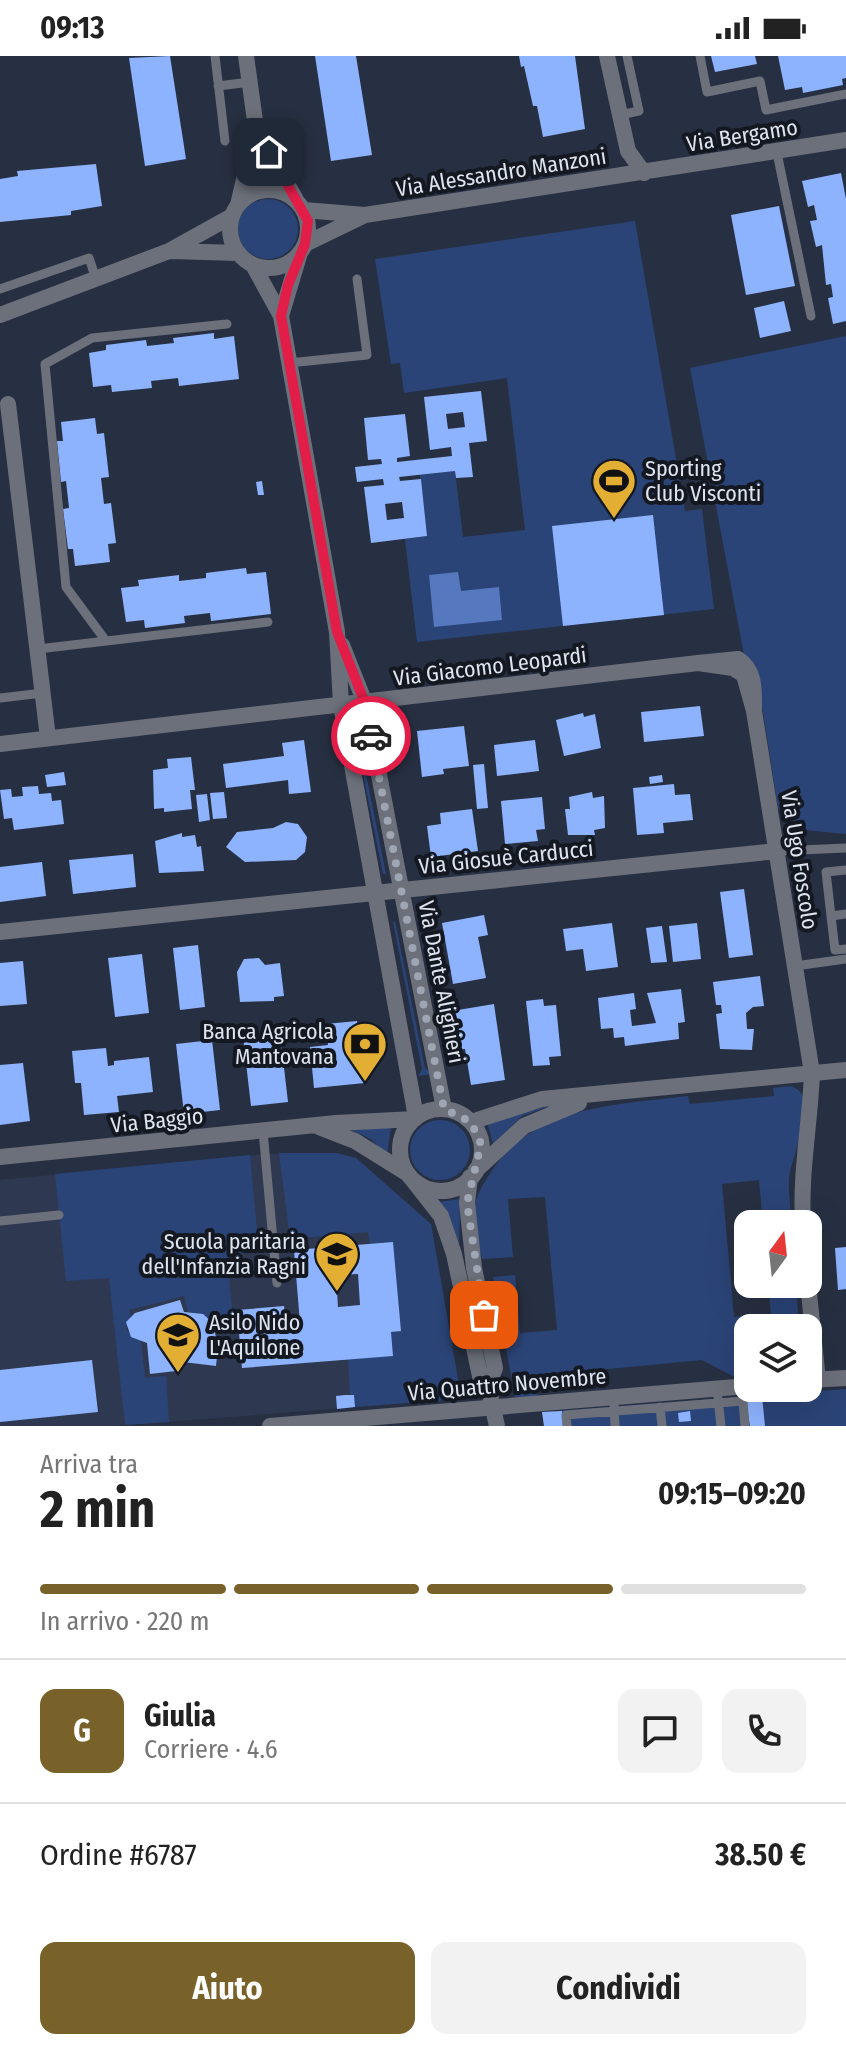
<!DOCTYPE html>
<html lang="it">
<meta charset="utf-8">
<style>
:root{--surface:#fff;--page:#f2f2f2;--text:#222;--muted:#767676;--line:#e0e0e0;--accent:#79612a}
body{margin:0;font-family:"Fira Sans Condensed",sans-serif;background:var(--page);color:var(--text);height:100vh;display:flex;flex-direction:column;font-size:30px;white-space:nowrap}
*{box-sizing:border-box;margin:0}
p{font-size:26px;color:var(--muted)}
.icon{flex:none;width:44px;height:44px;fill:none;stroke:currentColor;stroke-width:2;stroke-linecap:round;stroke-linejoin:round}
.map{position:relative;height:1370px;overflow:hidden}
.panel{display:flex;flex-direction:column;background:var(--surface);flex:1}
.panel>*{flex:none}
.needle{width:52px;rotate:15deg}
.controls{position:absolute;left:734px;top:1154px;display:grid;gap:16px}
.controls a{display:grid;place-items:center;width:88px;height:88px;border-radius:16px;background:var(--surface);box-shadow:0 8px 32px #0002;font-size:40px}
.pin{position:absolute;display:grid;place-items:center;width:68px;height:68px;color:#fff;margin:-34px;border-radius:16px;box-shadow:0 4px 12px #0006}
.courier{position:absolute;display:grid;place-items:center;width:80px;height:80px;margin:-40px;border:6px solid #e11d48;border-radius:50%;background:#fff;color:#222;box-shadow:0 2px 10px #0007}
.overview em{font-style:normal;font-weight:700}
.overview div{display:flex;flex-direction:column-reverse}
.overview{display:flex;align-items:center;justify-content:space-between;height:136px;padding:0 40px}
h1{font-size:52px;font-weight:700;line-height:60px}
.bar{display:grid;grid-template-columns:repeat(4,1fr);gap:12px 8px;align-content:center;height:96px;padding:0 40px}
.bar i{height:10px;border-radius:6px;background:var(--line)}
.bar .on{background:var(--accent)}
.bar p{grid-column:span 4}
.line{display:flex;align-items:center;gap:20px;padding:0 40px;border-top:2px solid var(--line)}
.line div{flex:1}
.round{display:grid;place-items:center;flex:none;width:84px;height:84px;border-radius:16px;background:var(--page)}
.button{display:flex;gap:16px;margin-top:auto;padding:16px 40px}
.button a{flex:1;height:92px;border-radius:16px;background:var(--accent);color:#fff;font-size:32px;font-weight:700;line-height:92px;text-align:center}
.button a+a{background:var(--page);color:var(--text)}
.status{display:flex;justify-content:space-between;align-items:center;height:56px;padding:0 40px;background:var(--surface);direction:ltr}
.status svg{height:22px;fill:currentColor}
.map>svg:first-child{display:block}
.built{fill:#2e3951}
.green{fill:#2b4477}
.water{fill:#5678be}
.building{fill:#8eb3fe;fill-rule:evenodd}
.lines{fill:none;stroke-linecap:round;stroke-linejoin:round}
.service{stroke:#6c707a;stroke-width:9}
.minor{stroke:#6c707a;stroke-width:16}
.tertiary{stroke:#6c707a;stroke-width:16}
.done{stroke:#9ea5b3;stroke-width:8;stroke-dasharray:0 14.4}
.route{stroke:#e11d48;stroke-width:10}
.labels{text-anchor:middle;stroke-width:8;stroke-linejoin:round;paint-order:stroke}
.street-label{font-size:22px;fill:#dee4f0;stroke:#141820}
.poi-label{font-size:22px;fill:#dee4f0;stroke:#141820;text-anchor:start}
</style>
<div class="status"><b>09:13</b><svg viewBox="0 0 49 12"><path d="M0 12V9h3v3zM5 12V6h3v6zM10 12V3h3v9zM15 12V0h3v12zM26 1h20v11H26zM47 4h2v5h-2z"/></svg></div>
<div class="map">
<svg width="846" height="1370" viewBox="0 0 846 1370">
<rect width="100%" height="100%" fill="#273042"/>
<path class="built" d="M 336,1097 L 356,1102 L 431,1168 L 459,1329 L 446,1344 L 114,1370 L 0,1370 L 0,1124 L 265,1098 Z"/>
<path class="green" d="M238 173a30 30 0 1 1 60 0a30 30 0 1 1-60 0Z
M 635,165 L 685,455 L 702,453 L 714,553 L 417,586 L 405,483 L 427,480 L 420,419 L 455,415 L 463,481 L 525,474 L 507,322 L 404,337 L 400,307 L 391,308 L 375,203 Z
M 846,280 L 846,778 L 795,773 L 791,759 L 778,752 L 758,624 L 744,599 L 690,312 Z
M 353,668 L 356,668 L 386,818 L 383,818 Z
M 395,865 L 425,1012 L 432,1018 L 418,1020 L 422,1013 L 393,866 Z
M 791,1030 C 823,1040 790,1101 789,1123 C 788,1138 791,1153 792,1168 L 763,1168 L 759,1124 L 722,1128 L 734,1261 L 771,1258 L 768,1228 L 796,1228 L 799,1272 L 748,1272 L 748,1322 L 738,1323 L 702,1304 L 598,1314 L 577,1333 L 539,1336 L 536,1342 L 515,1341 L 493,1221 L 515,1219 L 520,1277 L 557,1274 L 545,1141 L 508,1143 L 513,1201 L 482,1203 C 479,1188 473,1171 474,1155 C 475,1140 483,1129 491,1116 C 535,1049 616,1049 688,1040 L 690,1048 L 774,1040 L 773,1032 Z
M 556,1048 L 522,1060 L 493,1088 L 487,1066 Z
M410 1094a30 30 0 1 1 60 0a30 30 0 1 1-60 0Z
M 391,1071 L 387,1099 L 371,1083 L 351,1074 Z
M 279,1097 L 336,1097 L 356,1102 L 431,1168 L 459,1329 L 446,1344 L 355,1351 L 354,1339 L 350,1339 L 348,1303 L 391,1276 L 401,1274 L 393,1186 L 370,1188 L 368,1176 L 290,1183 Z
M 250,1099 L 259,1196 L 227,1199 L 234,1276 L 216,1277 L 209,1262 L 188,1256 L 184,1240 L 129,1254 L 131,1260 L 126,1274 L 141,1285 L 145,1322 L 166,1320 L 169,1366 L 125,1369 L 109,1222 L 66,1225 L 55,1118 Z
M 460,1143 L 459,1193 L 439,1146 Z
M 846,1333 L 846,1370 L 544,1370 L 542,1356 Z"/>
<path class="water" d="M 458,516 L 461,535 L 499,531 L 502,564 L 434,571 L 429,519 Z"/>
<path class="building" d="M 170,0 L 186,103 L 145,110 L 129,2 Z
M 315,0 L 356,0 L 372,99 L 331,105 Z
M 519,0 L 575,0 L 585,73 L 543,81 L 537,50 L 533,50 L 524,10 L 521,11 Z
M 711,0 L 755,0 L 757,8 L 715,16 Z
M 778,0 L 846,0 L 846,22 L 842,23 L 843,29 L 803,37 L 802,31 L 785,34 Z
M 96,108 L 102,150 L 71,155 L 71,159 L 0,166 L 0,123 L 18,120 L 17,115 Z
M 841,117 L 846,143 L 846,265 L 833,268 L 828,242 L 833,241 L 831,228 L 826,229 L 822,189 L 816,191 L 810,165 L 817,164 L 814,149 L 808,151 L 802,125 Z
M 779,150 L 795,230 L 746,239 L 731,159 Z
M 784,245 L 791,275 L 760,282 L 754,252 Z
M 214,277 L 214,283 L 234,280 L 239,323 L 179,330 L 178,322 L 151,325 L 152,332 L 112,336 L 111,329 L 93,331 L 89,297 L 106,294 L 106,289 L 146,284 L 147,290 L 174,287 L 173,282 Z
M 481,335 L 487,385 L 469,387 L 473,421 L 456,422 L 455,415 L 399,421 L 400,425 L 421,423 L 427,480 L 371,487 L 364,431 L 384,429 L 383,423 L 357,426 L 355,411 L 382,408 L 381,403 L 368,404 L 364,362 L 405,358 L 410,400 L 397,402 L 397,406 L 452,400 L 451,391 L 430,394 L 424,341 ZM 463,356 L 465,371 L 448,373 L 446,358 ZM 402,446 L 404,462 L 387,464 L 385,448 Z
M 95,362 L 97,378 L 104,377 L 109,421 L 101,422 L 104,448 L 111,447 L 116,487 L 108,488 L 110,506 L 75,510 L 73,493 L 68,493 L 63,453 L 69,452 L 66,425 L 61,426 L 57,385 L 63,385 L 61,366 Z
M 262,425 L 264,439 L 258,439 L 256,426 Z
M 653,459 L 664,559 L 563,570 L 552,470 Z
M 246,512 L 247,518 L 266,516 L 271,558 L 211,565 L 210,557 L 184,560 L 185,567 L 145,572 L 144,564 L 126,566 L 121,532 L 139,530 L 138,524 L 179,519 L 179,525 L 206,522 L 206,517 Z
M 700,650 L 704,680 L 644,686 L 641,656 Z
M 583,657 L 584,661 L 595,658 L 601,692 L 564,700 L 556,664 Z
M 464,670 L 469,710 L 443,713 L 444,718 L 422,721 L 417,675 Z
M 304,684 L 311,736 L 289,738 L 288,724 L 226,732 L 223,708 L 284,700 L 282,687 Z
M 535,684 L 539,715 L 497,720 L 494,689 Z
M 191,701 L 195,734 L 190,734 L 192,753 L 164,756 L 164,752 L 154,753 L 153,714 L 168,712 L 167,703 Z
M 484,708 L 488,752 L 477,753 L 473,709 Z
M 64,716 L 66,729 L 47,731 L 45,719 Z
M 662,719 L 663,726 L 650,728 L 649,721 Z
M 674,728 L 675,739 L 690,738 L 693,764 L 663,767 L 664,777 L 637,779 L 633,732 Z
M 38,730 L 39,738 L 51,737 L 52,745 L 61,744 L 64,768 L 14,774 L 12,762 L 4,763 L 0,734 L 11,733 L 12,741 L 23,740 L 22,731 Z
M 224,736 L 227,762 L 213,763 L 210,737 Z
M 592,736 L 593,742 L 604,740 L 605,772 L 594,774 L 595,779 L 568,779 L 565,753 L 570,753 L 569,741 Z
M 207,738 L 210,764 L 199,766 L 196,739 Z
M 542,741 L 545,773 L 536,774 L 538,785 L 505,788 L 501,745 Z
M 472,753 L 478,795 L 431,801 L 427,770 L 441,768 L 440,757 Z
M 286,766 L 298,768 L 307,781 L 305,796 L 296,804 L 245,806 L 226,791 L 237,776 L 273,772 Z
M 182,777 L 182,781 L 195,779 L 197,791 L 201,790 L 204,815 L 159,817 L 155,785 Z
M 133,798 L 136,831 L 73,838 L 69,804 Z
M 42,806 L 46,840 L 0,846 L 0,811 Z
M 744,833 L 753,899 L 729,902 L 720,836 Z
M 484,859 L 488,879 L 478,881 L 486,922 L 453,928 L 442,867 Z
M 612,867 L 618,911 L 586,915 L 583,893 L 566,895 L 563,873 Z
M 697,867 L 701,903 L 673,906 L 669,870 Z
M 662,870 L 667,906 L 651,907 L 646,872 Z
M 198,889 L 205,951 L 180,954 L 173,892 Z
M 142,898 L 149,957 L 115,961 L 108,902 Z
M 259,902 L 265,909 L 280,907 L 284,940 L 274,941 L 274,945 L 240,946 L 237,916 L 244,903 Z
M 23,905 L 27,948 L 0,950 L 0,907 Z
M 760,920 L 764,950 L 753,951 L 746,957 L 747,973 L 754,973 L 752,994 L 720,993 L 716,958 L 722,957 L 721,949 L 716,949 L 713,926 Z
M 681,933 L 685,966 L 678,967 L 679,983 L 625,990 L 624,981 L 614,982 L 613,972 L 601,973 L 598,942 L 634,937 L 636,953 L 630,954 L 632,970 L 656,967 L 647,937 Z
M 543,943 L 544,950 L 556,949 L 561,1000 L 549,1001 L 550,1009 L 533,1010 L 526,945 Z
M 494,948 L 505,1024 L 471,1029 L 465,993 L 457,994 L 452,955 Z
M 357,965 L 359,980 L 354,980 L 354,987 L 361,987 L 365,1027 L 314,1032 L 310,991 L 328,989 L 326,968 Z
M 280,977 L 288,1046 L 251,1050 L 243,981 Z
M 212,984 L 220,1054 L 184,1058 L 176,988 Z
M 106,992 L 108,1010 L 114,1009 L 114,1005 L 149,1001 L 153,1036 L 117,1040 L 119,1056 L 84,1059 L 81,1027 L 75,1027 L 72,995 Z
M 23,1007 L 30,1065 L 0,1069 L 0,1009 Z
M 138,1065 L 139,1072 L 125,1073 L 124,1066 Z
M 393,1186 L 401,1275 L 391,1276 L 393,1300 L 242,1312 L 237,1254 L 284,1250 L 286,1268 L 300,1267 L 294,1194 ZM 358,1218 L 360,1249 L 338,1251 L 336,1219 Z
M 846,1191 L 846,1233 L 838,1234 L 835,1192 Z
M 180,1244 L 184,1256 L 203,1258 L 214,1268 L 216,1283 L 212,1291 L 218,1291 L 216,1310 L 175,1305 L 176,1315 L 150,1318 L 147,1287 L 131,1281 L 126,1266 L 135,1257 Z
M 92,1304 L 98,1356 L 0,1366 L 0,1314 Z
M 345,1339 L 354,1339 L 355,1351 L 337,1353 L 336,1340 Z
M 745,1339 L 762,1340 L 765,1370 L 750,1370 Z
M 562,1355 L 563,1370 L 544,1370 L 542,1356 Z
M 690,1355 L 691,1365 L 679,1366 L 678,1357 Z"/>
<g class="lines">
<path class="service" d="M 215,0 L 225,85
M 700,0 L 707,36 L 760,25 L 766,54 L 846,38
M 218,30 L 250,26
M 620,59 L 639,55 L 627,0
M 777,97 L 811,260
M 0,233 L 89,202 L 96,223
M 289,307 L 367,299 L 357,223
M 106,585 L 66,531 L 45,308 L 92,282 L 227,268
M 38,593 L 268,566
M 0,642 L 43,637
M 777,795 L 846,792
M 846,814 L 826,816 L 831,860 L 846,858
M 831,860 L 835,894 L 846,893
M 795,910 L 846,903
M 263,1075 L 277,1227
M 0,1165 L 59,1159
M 718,1342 L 721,1370
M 614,1349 L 615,1370
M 660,1351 L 662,1370
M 567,1370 L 566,1359 L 743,1345 L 745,1370"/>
<path class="minor" d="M 607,0 L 628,95 L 644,117
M 256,72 L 296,144
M230 173a39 39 0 1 1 78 0a39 39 0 1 1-78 0Z
M 238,149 L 256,72 L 246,0
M 304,154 L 365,159 L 846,84
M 305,188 L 365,159
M 170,195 L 238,197
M 253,209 L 281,260 L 337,576 L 341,649 L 416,1061
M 0,259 L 169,195 L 232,160
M 281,260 L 299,200
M 8,348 L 48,682
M 342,589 L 365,647 L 444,1053
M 754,655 L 744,619 L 733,612 L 698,607 L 738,603 C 756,615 754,635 754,655 L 812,1017 C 810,1068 800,1117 803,1168
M 0,688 L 698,607
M 0,876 L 777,795
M 808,1228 L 818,1324
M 810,1324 L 846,1322
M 270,1370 L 748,1330"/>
<path class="tertiary" d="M400 1094a41 41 0 1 1 82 0a41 41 0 1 1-82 0Z
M 471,1066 L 542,1043 L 846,1014
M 319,1071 L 355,1085 L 408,1118
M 0,1101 L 336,1067 L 415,1063
M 476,1114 L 524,1070 L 579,1047
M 470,1121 L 467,1147 L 474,1212 L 495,1312 L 488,1330
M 412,1123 L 441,1160 L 454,1198 L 480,1320 L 488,1330 L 497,1370"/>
</g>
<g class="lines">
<path class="done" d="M 371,680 L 444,1053 L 471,1066 L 481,1088 L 467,1147 L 484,1259"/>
<path class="route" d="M 269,96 L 308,165 L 305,188 L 288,229 L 281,260 L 337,576 L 365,647 L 371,680"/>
</g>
<defs>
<g id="stadium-pin" transform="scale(2.3)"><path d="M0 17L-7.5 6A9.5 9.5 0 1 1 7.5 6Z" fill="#e3ae34" stroke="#141820"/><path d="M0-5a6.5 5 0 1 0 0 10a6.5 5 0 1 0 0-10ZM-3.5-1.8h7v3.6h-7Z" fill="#111"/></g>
<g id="bank-pin" transform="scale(2.3)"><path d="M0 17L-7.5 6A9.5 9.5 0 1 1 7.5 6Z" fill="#e3ae34" stroke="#141820"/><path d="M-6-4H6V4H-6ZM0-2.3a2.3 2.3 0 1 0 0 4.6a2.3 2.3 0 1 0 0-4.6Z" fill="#111"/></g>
<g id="school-pin" transform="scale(2.3)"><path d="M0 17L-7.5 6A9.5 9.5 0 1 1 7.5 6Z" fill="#e3ae34" stroke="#141820"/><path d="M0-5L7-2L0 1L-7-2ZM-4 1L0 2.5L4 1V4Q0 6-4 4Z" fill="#111"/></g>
</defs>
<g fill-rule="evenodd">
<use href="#stadium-pin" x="614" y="425"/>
<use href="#bank-pin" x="365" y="988"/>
<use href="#school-pin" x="337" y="1198"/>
<use href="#school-pin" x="178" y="1279"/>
</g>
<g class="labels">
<g class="street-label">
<text transform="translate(742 79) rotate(-9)" y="8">Via Bergamo</text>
<text transform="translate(501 116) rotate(-9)" y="8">Via Alessandro Manzoni</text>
<text transform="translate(490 610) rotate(-7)" y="8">Via Giacomo Leopardi</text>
<text transform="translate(506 801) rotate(-6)" y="8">Via Giosuè Carducci</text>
<text transform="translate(800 804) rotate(81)" y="8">Via Ugo Foscolo</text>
<text transform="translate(442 926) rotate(79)" y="8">Via Dante Alighieri</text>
<text transform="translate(157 1064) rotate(-6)" y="8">Via Baggio</text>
<text transform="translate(507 1328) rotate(-5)" y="8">Via Quattro Novembre</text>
</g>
<g class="poi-label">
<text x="645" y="420">Sporting<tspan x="645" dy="25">Club Visconti</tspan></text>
<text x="334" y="983" text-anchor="end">Banca Agricola<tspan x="334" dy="25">Mantovana</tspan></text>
<text x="306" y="1193" text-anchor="end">Scuola paritaria<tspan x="306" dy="25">dell'Infanzia Ragni</tspan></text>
<text x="209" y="1274">Asilo Nido<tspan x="209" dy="25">L'Aquilone</tspan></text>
</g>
</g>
</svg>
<div class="controls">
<a><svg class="needle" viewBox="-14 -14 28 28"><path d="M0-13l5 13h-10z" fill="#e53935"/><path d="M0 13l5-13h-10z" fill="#767676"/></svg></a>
<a><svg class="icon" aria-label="layers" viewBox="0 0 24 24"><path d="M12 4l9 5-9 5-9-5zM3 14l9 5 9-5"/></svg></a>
</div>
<div class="pin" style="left:484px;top:1259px;background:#ea580c"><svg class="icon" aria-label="bag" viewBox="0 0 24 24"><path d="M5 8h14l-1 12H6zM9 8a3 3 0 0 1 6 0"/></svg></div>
<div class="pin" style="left:269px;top:96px;background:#1f2937"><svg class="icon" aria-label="home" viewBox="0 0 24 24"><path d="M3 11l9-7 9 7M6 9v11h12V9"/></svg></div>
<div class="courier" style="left:371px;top:680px"><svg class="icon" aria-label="car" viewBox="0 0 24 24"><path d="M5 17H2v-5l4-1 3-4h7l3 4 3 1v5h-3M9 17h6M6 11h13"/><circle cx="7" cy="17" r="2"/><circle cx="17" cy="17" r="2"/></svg></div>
</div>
<section class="panel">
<div class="overview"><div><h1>2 min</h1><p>Arriva tra</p></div><em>09:15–09:20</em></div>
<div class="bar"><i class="on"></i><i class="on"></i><i class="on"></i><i></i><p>In arrivo · 220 m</p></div>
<div class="line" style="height:144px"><b class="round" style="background:var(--accent);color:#fff">G</b><div><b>Giulia</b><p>Corriere · 4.6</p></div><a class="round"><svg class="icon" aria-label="chat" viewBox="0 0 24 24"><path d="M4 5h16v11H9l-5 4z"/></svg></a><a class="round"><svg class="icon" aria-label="phone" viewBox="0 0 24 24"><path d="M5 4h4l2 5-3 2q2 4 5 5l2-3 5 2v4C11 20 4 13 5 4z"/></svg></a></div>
<div class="line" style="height:104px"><div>Ordine #6787</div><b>38.50 €</b></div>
<div class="button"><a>Aiuto</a><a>Condividi</a></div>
</section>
